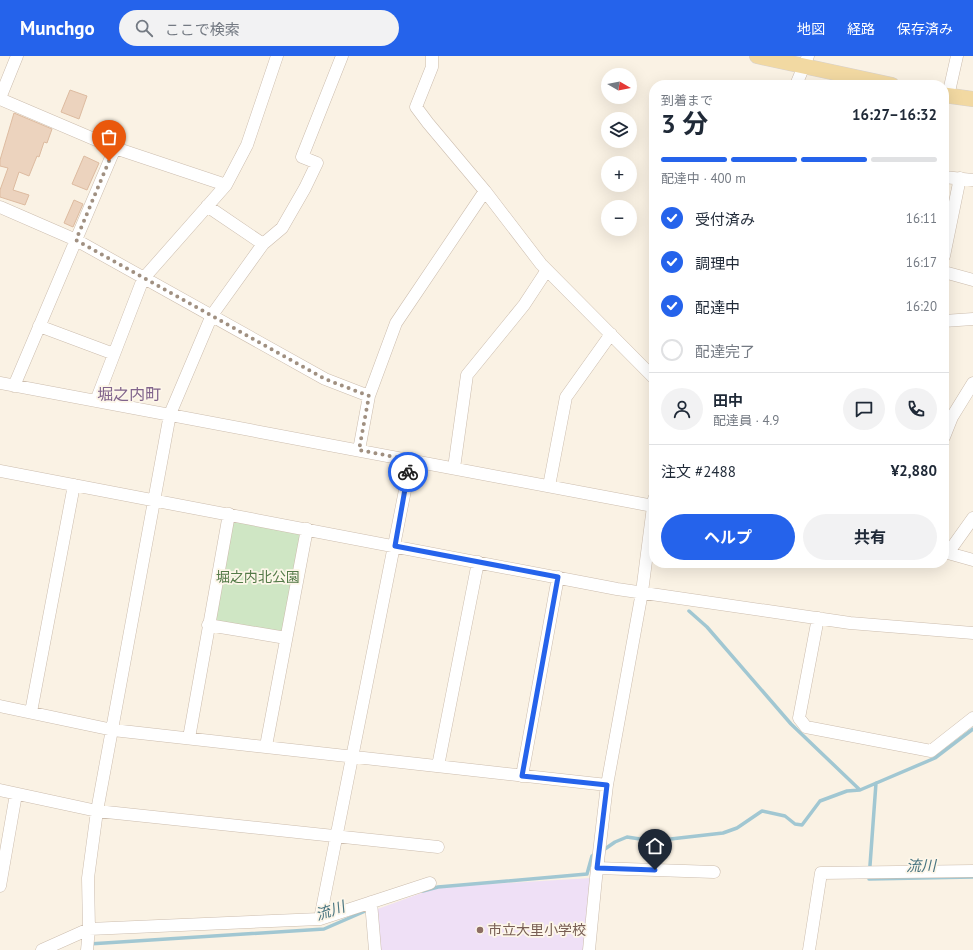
<!DOCTYPE html>
<html lang="ja">
<meta charset="utf-8">
<style>
:root{--surface:#fff;--page:#f2f2f3;--text:#1f2937;--muted:#747a83;--line:#e0e1e3;--accent:#2563eb}
body{margin:0;font-family:"PT Sans","Noto Sans JP",sans-serif;background:var(--page);color:var(--text);height:100vh;display:flex;flex-direction:column;font-size:15px;white-space:nowrap}
*{box-sizing:border-box;margin:0}
p{font-size:13px;color:var(--muted)}
.icon{flex:none;width:22px;height:22px;fill:none;stroke:currentColor;stroke-width:2;stroke-linecap:round;stroke-linejoin:round}
.map{position:relative;flex:1;overflow:hidden}
.side{position:absolute;left:649px;top:24px;width:300px;height:488px;display:flex;flex-direction:column;background:var(--surface);border-radius:16px;box-shadow:0 4px 16px #0002}
.side>*{flex:none}
.needle{width:26px;rotate:99deg}
.controls{position:absolute;left:601px;top:12px;display:grid;gap:8px}
.controls a{display:grid;place-items:center;width:36px;height:36px;border-radius:50%;background:var(--surface);box-shadow:0 4px 16px #0002;font-size:20px}
.pin{position:absolute;display:grid;place-items:center;width:34px;height:34px;color:#fff;margin:-41px -17px;border-radius:50% 50% 50% 0;rotate:-45deg;box-shadow:0 0 4px #0007}
.pin .icon{rotate:45deg}
.courier{position:absolute;display:grid;place-items:center;width:40px;height:40px;margin:-20px;border:3px solid #2563eb;border-radius:50%;background:#fff;color:#222;box-shadow:0 1px 5px #0007}
.head em{font-style:normal;font-weight:700}
.head div{display:flex;flex-direction:column-reverse}
.head{display:flex;align-items:center;justify-content:space-between;height:68px;padding:0 12px}
h1{font-size:26px;font-weight:700;line-height:30px}
.bar{display:grid;grid-template-columns:repeat(4,1fr);gap:6px 4px;align-content:center;height:48px;padding:0 12px}
.bar i{height:5px;border-radius:3px;background:var(--line)}
.bar .active{background:var(--accent)}
.bar p{grid-column:span 4}
.line{display:flex;align-items:center;gap:10px;padding:0 12px;border-top:1px solid var(--line)}
.line div{flex:1}
.round{display:grid;place-items:center;flex:none;width:42px;height:42px;border-radius:21px;background:var(--page)}
ol{padding:0 12px;list-style:none}
li{display:flex;align-items:center;gap:12px;height:44px}
li p{margin-inline-start:auto}
li .icon{padding:4px;border-radius:50%;background:var(--accent);color:#fff;stroke-width:4}
li:last-child{color:var(--muted)}
li i{width:22px;height:22px;border:2px solid var(--line);border-radius:50%}
.action{display:flex;gap:8px;margin-top:auto;padding:8px 12px}
.action a{flex:1;height:46px;border-radius:24px;background:var(--accent);color:#fff;font-size:16px;font-weight:700;line-height:46px;text-align:center}
.action a+a{background:var(--page);color:var(--text)}
header{display:flex;align-items:center;gap:24px;box-sizing:border-box;height:56px;padding:0 20px;background:var(--accent);color:#fff}
header strong{font-size:19px}
nav{display:flex;gap:22px;margin-inline-start:auto;font-size:14px}
.search{width:280px;height:36px;background:var(--page);display:flex;align-items:center;gap:10px;box-sizing:border-box;padding:0 14px;border-radius:22px;color:var(--muted);font-size:15px}
.map>svg:first-child{display:block}
.education{fill:#efe0f6}
.green{fill:#cfe6c4}
.lines{fill:none;stroke-linecap:round;stroke-linejoin:round}
.stream{stroke:#a1c7d2;stroke-width:3.5}
.building{fill:#ecd3be;stroke:#ddbba0}
.minor-casing{stroke:#ccbdae;stroke-width:13}
.major-casing{stroke:#d7d1cd;stroke-width:16}
.minor{stroke:#fff;stroke-width:12}
.major{stroke:#f2d9a2;stroke-width:15}
.done{stroke:#a09081;stroke-width:4;stroke-dasharray:0 7.2}
.route{stroke:#2563eb;stroke-width:5}
.education-dot{fill:#8d6e63;stroke:#fdf6e9;stroke-width:1.5}
.labels{text-anchor:middle;stroke-width:3.5;stroke-linejoin:round;paint-order:stroke}
.park-label{font-size:14px;fill:#547a48;stroke:#fdf6e9}
.education-label{font-size:14px;fill:#785e54;stroke:#fdf6e9;text-anchor:start}
.water-label{font-size:15px;font-style:italic;fill:#487480;stroke:#fdf6e9}
.quarter-label{font-size:16px;fill:#81648c;stroke:#fdf6e9}
</style>
<header>
<strong>Munchgo</strong>
<div class="search"><svg class="icon" aria-label="search" viewBox="0 0 24 24"><circle cx="10" cy="10" r="6"/><path d="M15 15l6 6"/></svg>ここで検索</div>
<nav><a>地図</a><a>経路</a><a>保存済み</a></nav>
</header>
<div class="map">
<svg width="973" height="894" viewBox="0 0 973 894">
<rect width="100%" height="100%" fill="#faf2e4"/>
<path class="education" d="M 591,822 L 585,894 L 376,894 L 372,855 L 438,831 Z"/>
<path class="green" d="M 229,458 L 307,473 L 286,582 L 208,569 Z"/>
<g class="lines">
<path class="stream" d="M 689,555 L 707,571 L 791,668 L 860,734 L 935,702 L 973,673
M 876,727 L 869,823 L 973,821
M 602,795 L 615,786 L 627,781 L 653,785 L 723,777 L 737,772 L 762,755 L 785,760 L 795,768 L 802,769 L 820,745 L 847,735 L 860,734
M 423,835 L 438,831 L 587,818 L 592,800 L 597,797
M 89,888 L 324,873 L 370,853"/>
</g>
<path class="building" d="M 70,34 L 87,40 L 79,63 L 61,56 Z
M 14,57 L 52,73 L 47,87 L 44,86 L 39,101 L 37,100 L 29,120 L 19,116 L 13,134 L 29,139 L 25,149 L 0,141 L 0,134 L 8,112 L 0,110 L 0,104 Z
M 84,100 L 99,107 L 87,134 L 72,128 Z
M 74,144 L 83,148 L 73,171 L 64,167 Z"/>
<g class="lines">
<g class="minor-casing">
<path id="minor" d="M 432,0 L 432,11 L 416,51 L 428,67 L 485,135 L 541,208 L 654,322
M 796,29 L 808,0
M 948,40 L 957,0
M 0,42 L 17,0
M 0,43 L 115,92 L 226,129
M 944,121 L 973,124
M 0,151 L 76,184 L 325,323 L 369,340
M 263,188 L 282,172 L 305,132 L 317,107 L 302,101 L 342,0
M 944,200 L 960,122
M 944,216 L 973,224
M 944,265 L 973,263
M 39,270 L 114,298
M 0,327 L 653,450
M 14,330 L 115,92
M 96,345 L 143,223 L 226,129 L 247,89 L 277,0
M 944,381 L 952,361 L 973,327
M 359,394 L 369,340 L 396,267 L 485,135
M 454,412 L 467,319 L 524,249 L 547,214
M 0,415 L 617,533 L 850,567 L 973,577
M 549,430 L 566,341 L 611,278
M 973,462 L 948,497 L 973,504
M 818,562 L 799,662 L 806,671 L 931,695 L 973,662
M 208,569 L 286,582
M 0,650 L 113,674 L 607,729
M 31,656 L 74,429
M 189,682 L 229,458
M 266,690 L 307,473
M 438,710 L 478,506
M 522,720 L 558,521
M 0,734 L 97,755 L 438,791
M 597,812 L 714,816
M 0,830 L 16,738
M 371,846 L 375,894
M 320,863 L 411,404
M 42,894 L 89,873 L 320,863 L 430,827
M 87,894 L 89,873 L 88,822 L 97,755 L 170,358 L 212,259 L 263,188 L 207,150
M 589,894 L 596,822 L 607,729 L 642,536 L 654,443
M 809,894 L 821,817 L 973,815"/>
</g>
<g class="major-casing">
<path id="major" d="M 757,0 L 892,29
M 944,39 L 973,43"/>
</g>
<use href="#minor" class="minor"/>
<use href="#major" class="major"/>
</g>
<g class="lines">
<path class="done" d="M 109,105 L 76,184 L 325,323 L 369,340 L 359,394 L 411,404 L 408,416"/>
<path class="route" d="M 408,416 L 395,490 L 558,521 L 522,720 L 607,729 L 597,812 L 655,814"/>
</g>
<circle class="education-dot" cx="480" cy="874" r="4"/>
<g class="labels">
<g class="park-label">
<text x="258" y="526">堀之内北公園</text>
</g>
<g class="education-label">
<text x="488" y="879">市立大里小学校</text>
</g>
<g class="water-label">
<text transform="translate(921 810) rotate(-1)" y="5">流川</text>
<text transform="translate(330 855) rotate(-19)" y="5">流川</text>
</g>
<g class="quarter-label">
<text x="129" y="344">堀之内町</text>
</g>
</g>
</svg>
<div class="controls">
<a><svg class="needle" viewBox="-14 -14 28 28"><path d="M0-13l5 13h-10z" fill="#e53935"/><path d="M0 13l5-13h-10z" fill="#747a83"/></svg></a>
<a><svg class="icon" aria-label="layers" viewBox="0 0 24 24"><path d="M12 4l9 5-9 5-9-5zM3 14l9 5 9-5"/></svg></a>
<a>+</a>
<a>−</a>
</div>
<div class="pin" style="left:109px;top:105px;background:#ea580c"><svg class="icon" aria-label="bag" viewBox="0 0 24 24"><path d="M5 8h14l-1 12H6zM9 8a3 3 0 0 1 6 0"/></svg></div>
<div class="pin" style="left:655px;top:814px;background:#1f2937"><svg class="icon" aria-label="home" viewBox="0 0 24 24"><path d="M3 11l9-7 9 7M6 9v11h12V9"/></svg></div>
<div class="courier" style="left:408px;top:416px"><svg class="icon" aria-label="bike" viewBox="0 0 24 24"><circle cx="6" cy="16" r="4"/><circle cx="18" cy="16" r="4"/><path d="M6 16l4-8h5l3 8M10 8l3 8H6M13 5h3"/></svg></div>
<section class="side">
<div class="head"><div><h1>3 分</h1><p>到着まで</p></div><em>16:27–16:32</em></div>
<div class="bar"><i class="active"></i><i class="active"></i><i class="active"></i><i></i><p>配達中 · 400 m</p></div>
<ol>
<li><svg class="icon" aria-label="check" viewBox="0 0 24 24"><path d="M5 12l5 5 9-10"/></svg>受付済み<p>16:11</p></li>
<li><svg class="icon" aria-label="check" viewBox="0 0 24 24"><path d="M5 12l5 5 9-10"/></svg>調理中<p>16:17</p></li>
<li><svg class="icon" aria-label="check" viewBox="0 0 24 24"><path d="M5 12l5 5 9-10"/></svg>配達中<p>16:20</p></li>
<li><i></i>配達完了</li>
</ol>
<div class="line" style="height:72px"><a class="round"><svg class="icon" aria-label="person" viewBox="0 0 24 24"><circle cx="12" cy="8" r="4"/><path d="M4 21q1-7 8-7t8 7"/></svg></a><div><b>田中</b><p>配達員 · 4.9</p></div><a class="round"><svg class="icon" aria-label="chat" viewBox="0 0 24 24"><path d="M4 5h16v11H9l-5 4z"/></svg></a><a class="round"><svg class="icon" aria-label="phone" viewBox="0 0 24 24"><path d="M5 4h4l2 5-3 2q2 4 5 5l2-3 5 2v4C11 20 4 13 5 4z"/></svg></a></div>
<div class="line" style="height:52px"><div>注文 #2488</div><b>¥2,880</b></div>
<div class="action"><a>ヘルプ</a><a>共有</a></div>
</section>
</div>
